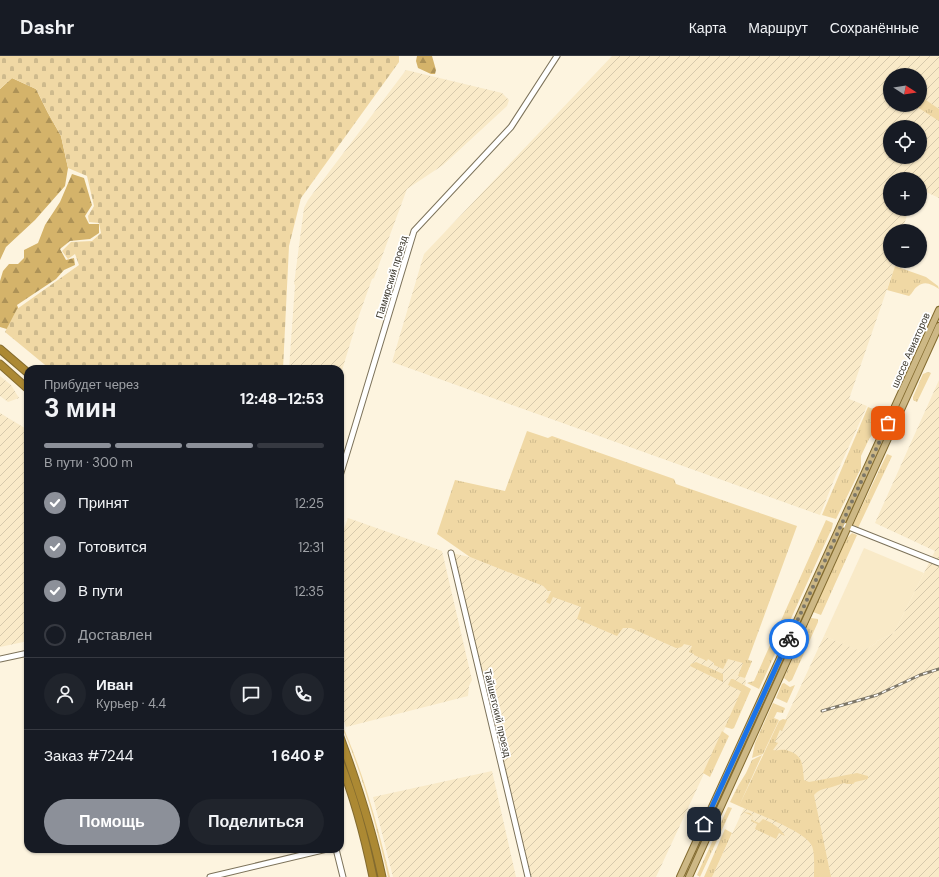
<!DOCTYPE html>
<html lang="ru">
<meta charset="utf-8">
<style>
:root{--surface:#171b24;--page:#20242c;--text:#f1f3f6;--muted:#9ea1a6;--line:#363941;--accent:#8c9099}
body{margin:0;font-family:"DM Sans",sans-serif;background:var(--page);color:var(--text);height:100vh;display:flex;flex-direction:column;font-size:15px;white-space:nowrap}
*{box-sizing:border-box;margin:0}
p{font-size:13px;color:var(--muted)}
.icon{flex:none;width:22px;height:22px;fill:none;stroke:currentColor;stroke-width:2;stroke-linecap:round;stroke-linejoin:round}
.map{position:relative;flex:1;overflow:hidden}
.side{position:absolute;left:24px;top:309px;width:320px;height:488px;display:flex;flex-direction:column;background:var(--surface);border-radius:12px;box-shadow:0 1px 3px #0004}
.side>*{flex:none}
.needle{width:26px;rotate:102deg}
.fabs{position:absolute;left:883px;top:12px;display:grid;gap:8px}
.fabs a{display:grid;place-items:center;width:44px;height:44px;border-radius:50%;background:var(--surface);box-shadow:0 1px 3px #0004;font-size:20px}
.pin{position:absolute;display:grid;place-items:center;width:34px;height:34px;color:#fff;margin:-17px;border-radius:8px;box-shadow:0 2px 6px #0006}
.courier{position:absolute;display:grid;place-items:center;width:40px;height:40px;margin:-20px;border:3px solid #1a73e8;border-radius:50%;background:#fff;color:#222;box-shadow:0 1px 5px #0007}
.head em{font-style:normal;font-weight:700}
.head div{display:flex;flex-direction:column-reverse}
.head{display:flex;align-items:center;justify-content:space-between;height:68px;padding:0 20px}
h1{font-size:26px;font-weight:700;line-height:30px}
.bar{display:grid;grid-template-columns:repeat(4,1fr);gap:6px 4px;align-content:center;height:48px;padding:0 20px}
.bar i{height:5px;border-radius:3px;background:var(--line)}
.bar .on{background:var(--accent)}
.bar p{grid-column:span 4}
.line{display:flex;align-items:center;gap:10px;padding:0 20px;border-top:1px solid var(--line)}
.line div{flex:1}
.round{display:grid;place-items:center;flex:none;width:42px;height:42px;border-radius:21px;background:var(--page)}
ol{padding:0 20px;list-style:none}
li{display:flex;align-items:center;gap:12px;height:44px}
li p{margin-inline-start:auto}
li .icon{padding:4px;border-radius:50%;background:var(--accent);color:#fff;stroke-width:4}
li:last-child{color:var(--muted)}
li i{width:22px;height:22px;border:2px solid var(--line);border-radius:50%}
.action{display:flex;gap:8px;margin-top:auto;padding:8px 20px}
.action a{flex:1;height:46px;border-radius:24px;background:var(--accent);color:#fff;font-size:16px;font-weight:700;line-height:46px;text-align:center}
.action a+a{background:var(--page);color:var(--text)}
header{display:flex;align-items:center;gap:24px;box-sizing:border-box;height:56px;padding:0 20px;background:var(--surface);border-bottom:1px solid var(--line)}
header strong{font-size:19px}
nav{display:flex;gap:22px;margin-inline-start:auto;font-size:14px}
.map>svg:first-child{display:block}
.built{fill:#f9eac8}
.industrial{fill:url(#industrial-furrows);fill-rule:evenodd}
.grass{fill:url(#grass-tufts)}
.forest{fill:url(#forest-firs)}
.cemetery{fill:url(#cemetery-stones)}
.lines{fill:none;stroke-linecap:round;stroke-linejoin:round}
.minor-casing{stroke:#7c725a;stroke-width:7}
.major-casing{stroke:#836b2f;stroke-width:8}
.highway-casing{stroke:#836b2f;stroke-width:9}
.minor{stroke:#fff;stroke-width:5}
.major{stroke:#cdb885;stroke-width:6}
.highway{stroke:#ac8933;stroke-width:7}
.rail-casing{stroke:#7d7768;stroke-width:3}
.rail{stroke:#fff;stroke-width:1.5;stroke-dasharray:4.5;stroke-linecap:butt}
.done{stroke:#7c7768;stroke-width:4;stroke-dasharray:0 7.2}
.route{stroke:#1a73e8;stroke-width:5}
.labels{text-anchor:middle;stroke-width:3.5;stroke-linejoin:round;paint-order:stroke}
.street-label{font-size:10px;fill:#373328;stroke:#fff}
</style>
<header>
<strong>Dashr</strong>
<nav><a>Карта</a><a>Маршрут</a><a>Сохранённые</a></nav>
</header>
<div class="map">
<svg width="939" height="821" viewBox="0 0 939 821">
<defs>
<pattern id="industrial-furrows" width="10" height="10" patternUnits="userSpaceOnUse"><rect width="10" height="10" fill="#f9eac8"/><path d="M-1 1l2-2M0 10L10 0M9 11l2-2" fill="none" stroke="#d6c9ac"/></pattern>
<pattern id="grass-tufts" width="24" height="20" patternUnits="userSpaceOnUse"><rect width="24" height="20" fill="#f0d8a4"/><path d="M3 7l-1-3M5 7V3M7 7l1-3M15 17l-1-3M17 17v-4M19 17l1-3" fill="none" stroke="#ceba8d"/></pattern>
<pattern id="forest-firs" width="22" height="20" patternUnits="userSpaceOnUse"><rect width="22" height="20" fill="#d4b36a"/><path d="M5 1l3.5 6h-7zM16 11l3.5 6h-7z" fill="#ad9257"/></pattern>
<pattern id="cemetery-stones" width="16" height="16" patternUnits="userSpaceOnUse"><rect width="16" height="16" fill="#f0d8a4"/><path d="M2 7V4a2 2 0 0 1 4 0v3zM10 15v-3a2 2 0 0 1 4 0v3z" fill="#ceba8d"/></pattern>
</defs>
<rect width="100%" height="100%" fill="#fdf4df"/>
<path class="built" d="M 864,492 L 924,517 L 894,577 L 877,585 L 876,587 L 864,595 L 859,595 L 824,580 Z"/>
<path class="industrial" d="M 612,0 L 939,0 L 939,142 L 920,133 L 920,123 L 890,123 L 890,153 L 909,153 L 902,175 L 890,175 L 890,205 L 892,205 L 891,208 L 895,210 L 849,343 L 867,350 L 836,419 L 820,459 L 392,306 L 424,198 ZM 890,19 L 920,19 L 920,49 L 890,49 ZM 890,71 L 920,71 L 920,101 L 890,101 Z
M 406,14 L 502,37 L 509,44 L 507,50 L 443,109 L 407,133 L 374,222 L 372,223 L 357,265 L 340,321 L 340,313 L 289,313 L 295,229 L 294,228 L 304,152 L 308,144 Z
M 0,320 L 11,329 L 19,342 L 8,346 L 0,340 Z
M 939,324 L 939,821 L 712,821 L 824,580 L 860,595 L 864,595 L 876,587 L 877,585 L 894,577 L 935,495 L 875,467 Z
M 0,357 L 28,374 L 28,585 L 0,591 Z
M 348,462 L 442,495 L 472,624 L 469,630 L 468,640 L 346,671 L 340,653 L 340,484 Z
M 451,497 L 470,501 L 543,530 L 548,535 L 554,536 L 752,605 L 745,622 L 746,627 L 656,821 L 531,821 L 482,632 Z
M 492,715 L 516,821 L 393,821 L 373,741 Z"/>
<path class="grass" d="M 920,40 L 939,53 L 939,65 L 914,49 L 920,49 Z
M 895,210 L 926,221 L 938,230 L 939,233 C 933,229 925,224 918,230 C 914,232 913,237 909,240 L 887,234 Z
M 928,316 L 931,317 L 917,346 L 913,344 L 913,341 L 923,318 Z
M 868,351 L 883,357 L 876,374 L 869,383 L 861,400 L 861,412 L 836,463 L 822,459 Z
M 527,375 L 548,382 L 552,380 L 674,423 L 676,428 L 797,470 L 748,604 L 752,605 L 745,622 L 738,620 L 743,607 L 728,603 L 723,613 L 714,609 L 714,607 L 708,603 L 707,605 L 694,599 L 694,598 L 689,596 L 692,590 L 684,588 C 682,591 680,592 676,592 L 631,572 L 623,572 L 617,580 L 577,563 L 581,551 L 553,541 L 550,548 L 546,546 L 551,535 L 548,535 L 543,530 L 470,501 L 437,478 L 455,424 L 505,435 Z
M 887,398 L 892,400 L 858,472 L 853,469 Z
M 826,464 L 833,467 L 832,472 L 759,633 L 747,627 L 754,625 Z
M 852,477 L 857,479 L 821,559 L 813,556 L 847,482 Z
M 811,562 L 818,563 L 818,566 L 792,624 L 789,626 L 784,622 Z
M 696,606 L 723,618 L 723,626 L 690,610 L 691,608 Z
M 731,623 L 733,623 L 751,633 L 734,672 L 732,673 L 725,671 L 741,635 L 728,629 Z
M 784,627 L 790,631 L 795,629 L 787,647 L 776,642 L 782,628 Z
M 773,647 L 785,652 L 783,657 L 777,656 L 774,662 L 779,664 L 763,698 L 752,702 L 755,687 Z
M 783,663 L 787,664 L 782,675 L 780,674 L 775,686 L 778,687 L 773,694 C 777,695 781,693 786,694 C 804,699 802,708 804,724 L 809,726 L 857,717 L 868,720 L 868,723 L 855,726 L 853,728 L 847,728 L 844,727 C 840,728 836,730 832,731 C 825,733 819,733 814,739 L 831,821 L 814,821 C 814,813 815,797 812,790 C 805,775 755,757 739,750 L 779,665 Z
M 340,664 C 363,715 377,767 390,821 L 388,821 C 376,768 362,716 340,667 Z
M 722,675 L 729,680 L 710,721 L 703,717 Z
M 762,699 L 739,750 L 730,746 L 738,730 L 746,717 L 750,724 L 746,717 L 752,704 Z
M 728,751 L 732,752 L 700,821 L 697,819 Z
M 743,756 L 750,757 L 753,760 L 752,764 L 759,767 L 763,763 C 772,767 780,771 785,780 L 779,777 L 776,783 L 755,773 L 757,768 L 751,765 L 753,760 Z
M 725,773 L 732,777 L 713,819 L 712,821 L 704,821 Z"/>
<path class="forest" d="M 417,0 L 432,0 L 436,14 L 435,18 L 431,18 L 418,12 L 416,5 Z
M 12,22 L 36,33 L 48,57 L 61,80 L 68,112 L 65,130 L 35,164 L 6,191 L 0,204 L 0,33 Z
M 72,118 L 84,122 L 92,149 L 85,160 L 89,168 L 99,168 L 99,177 L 90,183 L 70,185 L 60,193 L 66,204 L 74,202 L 75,209 L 64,214 L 56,223 L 17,249 L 20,257 L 10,274 L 0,271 L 0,225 L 3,215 L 9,208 L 18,208 L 24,202 L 24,194 L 38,187 L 45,169 L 60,146 Z"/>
<path class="cemetery" d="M 0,0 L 399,0 L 399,6 L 301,142 L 289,190 L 283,313 L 50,313 L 5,276 L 17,253 L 79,209 L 75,198 L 68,203 L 62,195 L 71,186 L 92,185 L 101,177 L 99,167 L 89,166 L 88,160 L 94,150 L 87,120 L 68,112 L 61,80 L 48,57 L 36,33 L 12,22 L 0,33 Z"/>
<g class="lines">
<g class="minor-casing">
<path id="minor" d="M 340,420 L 414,175 L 511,71 L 557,0
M 841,468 L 939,507
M 451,497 L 528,821
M 0,603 L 28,597
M 336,793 L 343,821
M 210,821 L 327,793"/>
</g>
<g class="major-casing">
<path id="major" d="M 680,821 L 939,254
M 689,821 L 939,270"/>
</g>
<g class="highway-casing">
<path id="highway" d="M 0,293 L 28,317
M 0,308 L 28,333
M 340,681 C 357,727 372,773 382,821
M 340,706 C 355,743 365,782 373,821"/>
</g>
<use href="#minor" class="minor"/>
<use href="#major" class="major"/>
<use href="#highway" class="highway"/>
<g class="rail-casing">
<path id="rail" d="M 822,655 L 877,639 L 920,619 L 939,613"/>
</g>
<use href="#rail" class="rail"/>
</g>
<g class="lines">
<path class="done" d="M 789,583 L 888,367"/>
<path class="route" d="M 704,768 L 789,583"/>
</g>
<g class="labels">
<g class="street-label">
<text transform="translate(391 221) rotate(-73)" y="4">Памирский проезд</text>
<text transform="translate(910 294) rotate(-66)" y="4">шоссе Авиаторов</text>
<text transform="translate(498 657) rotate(77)" y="4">Тайшетский проезд</text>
</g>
</g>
</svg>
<div class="fabs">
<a><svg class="needle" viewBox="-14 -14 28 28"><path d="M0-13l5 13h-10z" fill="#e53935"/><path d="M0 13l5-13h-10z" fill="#9ea1a6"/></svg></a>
<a><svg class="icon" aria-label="locate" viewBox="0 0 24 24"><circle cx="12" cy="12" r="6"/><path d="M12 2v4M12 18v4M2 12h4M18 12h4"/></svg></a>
<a>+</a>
<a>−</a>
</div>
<div class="pin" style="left:888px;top:367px;background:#ea580c"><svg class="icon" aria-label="bag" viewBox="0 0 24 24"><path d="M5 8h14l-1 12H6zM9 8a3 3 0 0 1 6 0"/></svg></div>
<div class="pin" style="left:704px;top:768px;background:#1f2937"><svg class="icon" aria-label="home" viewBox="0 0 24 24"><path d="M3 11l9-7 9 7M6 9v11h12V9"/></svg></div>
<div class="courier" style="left:789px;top:583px"><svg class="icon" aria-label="bike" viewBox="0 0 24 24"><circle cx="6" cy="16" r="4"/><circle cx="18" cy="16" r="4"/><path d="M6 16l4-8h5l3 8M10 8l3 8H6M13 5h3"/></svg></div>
<section class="side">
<div class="head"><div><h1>3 мин</h1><p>Прибудет через</p></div><em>12:48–12:53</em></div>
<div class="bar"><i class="on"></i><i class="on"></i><i class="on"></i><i></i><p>В пути · 300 m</p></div>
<ol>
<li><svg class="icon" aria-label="check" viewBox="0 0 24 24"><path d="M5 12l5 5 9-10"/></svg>Принят<p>12:25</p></li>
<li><svg class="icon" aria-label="check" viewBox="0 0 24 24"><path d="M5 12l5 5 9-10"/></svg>Готовится<p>12:31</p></li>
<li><svg class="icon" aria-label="check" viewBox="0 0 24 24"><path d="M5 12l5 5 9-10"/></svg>В пути<p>12:35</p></li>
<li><i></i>Доставлен</li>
</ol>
<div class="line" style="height:72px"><a class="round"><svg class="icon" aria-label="person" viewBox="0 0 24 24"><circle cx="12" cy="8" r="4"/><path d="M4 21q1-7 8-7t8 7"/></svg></a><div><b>Иван</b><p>Курьер · 4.4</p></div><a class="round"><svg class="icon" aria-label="chat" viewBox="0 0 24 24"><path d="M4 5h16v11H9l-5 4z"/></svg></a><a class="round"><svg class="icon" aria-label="phone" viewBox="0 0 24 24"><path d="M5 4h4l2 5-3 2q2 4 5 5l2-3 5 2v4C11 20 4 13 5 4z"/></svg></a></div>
<div class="line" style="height:52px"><div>Заказ #7244</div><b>1 640 ₽</b></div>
<div class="action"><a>Помощь</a><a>Поделиться</a></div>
</section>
</div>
